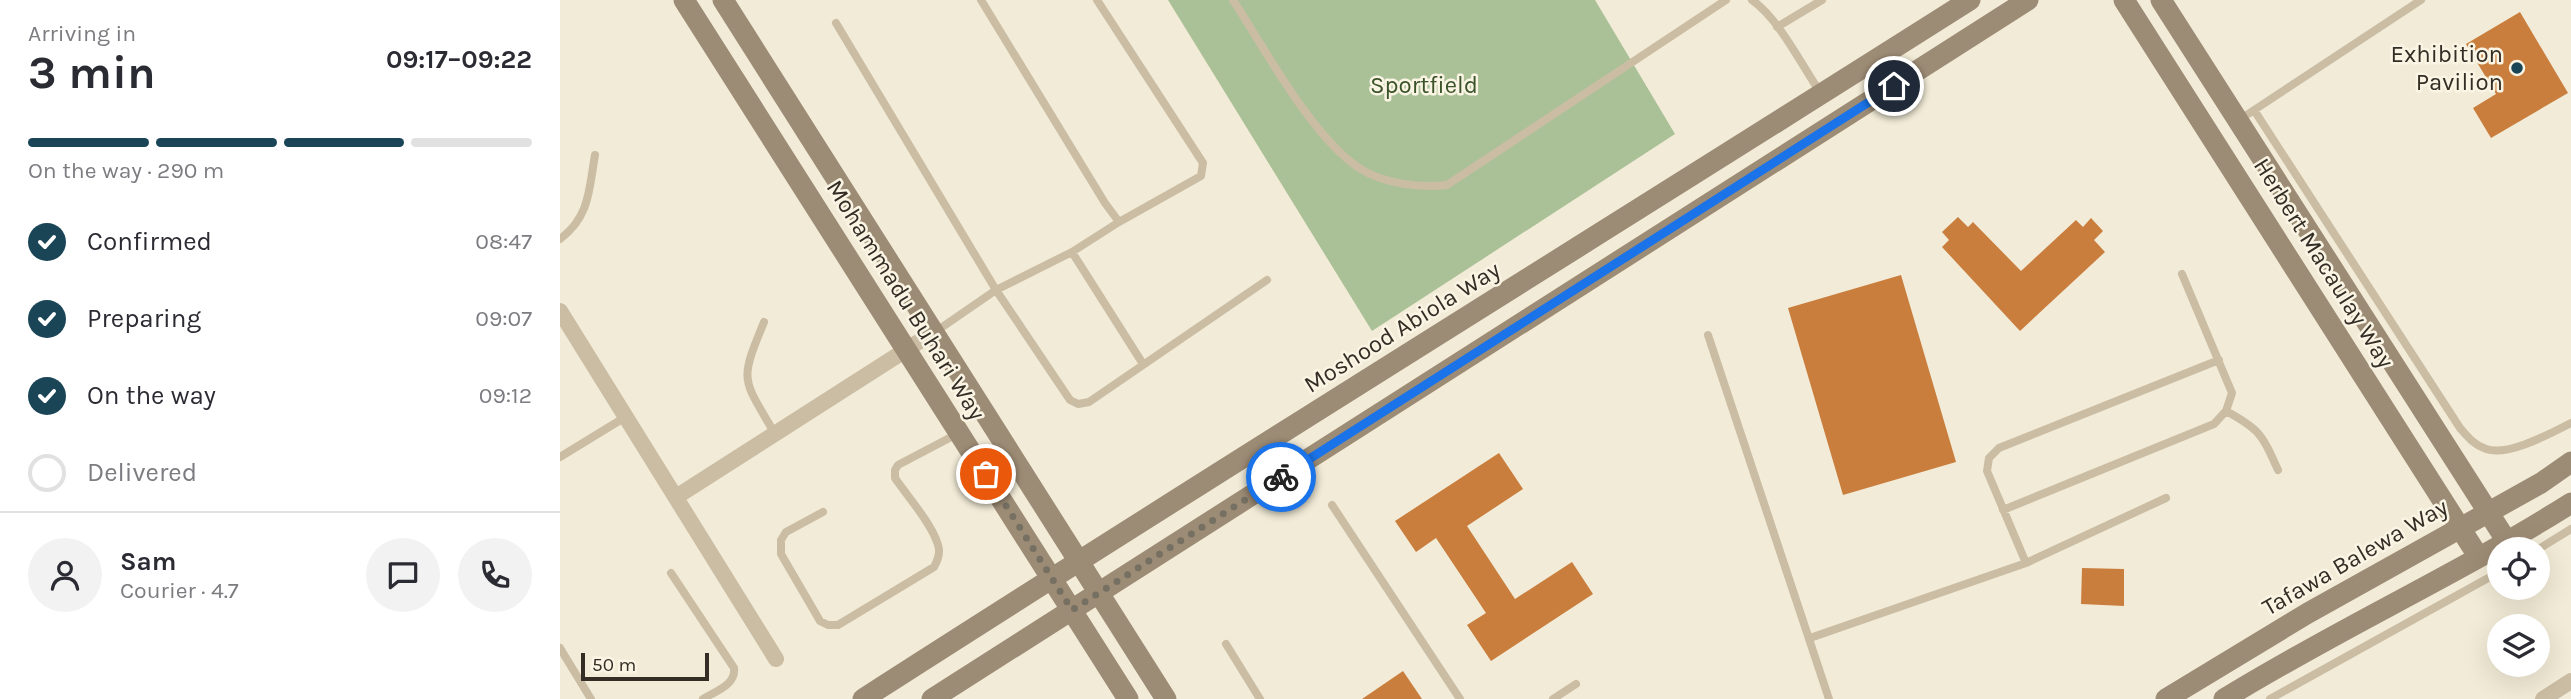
<!DOCTYPE html>
<meta charset="utf-8">
<style>
:root{--surface:#fff;--page:#f2f2f3;--text:#2b2b33;--muted:#7c7c81;--line:#e1e1e2;--accent:#1a4557}
body{margin:0;font-family:Karla,sans-serif;background:var(--page);color:var(--text);height:100vh;display:flex;flex-direction:column;font-size:26px;white-space:nowrap}
*{box-sizing:border-box;margin:0}
p{font-size:23px;color:var(--muted)}
.icon{flex:none;width:38px;height:38px;fill:none;stroke:currentColor;stroke-width:2;stroke-linecap:round;stroke-linejoin:round}
.map{position:relative;flex:1;overflow:hidden}
.side{display:flex;flex-direction:column;background:var(--surface);width:560px}
.side>*{flex:none}
.controls{position:absolute;left:1927px;top:537px;display:grid;gap:14px}
.controls a{display:grid;place-items:center;width:63px;height:63px;border-radius:50%;background:var(--surface);box-shadow:0 7px 28px #0002;font-size:35px}
.scale{position:absolute;left:21px;bottom:18px;width:128px;box-sizing:border-box;padding-left:7px;border:4px solid #342d25;border-top:0;font-size:19px;line-height:24px;white-space:nowrap;color:#342d25;-webkit-text-stroke:5px #f9f4e3;paint-order:stroke}
.pin{position:absolute;display:grid;place-items:center;width:60px;height:60px;color:#fff;margin:-30px;border:4px solid #fff;border-radius:50%;box-shadow:0 2px 7px #0007}
.courier{position:absolute;display:grid;place-items:center;width:70px;height:70px;margin:-35px;border:5px solid #1a73e8;border-radius:50%;background:#fff;color:#222;box-shadow:0 2px 9px #0007}
.summary em{font-style:normal;font-weight:700}
.summary div{display:flex;flex-direction:column-reverse}
.summary{display:flex;align-items:center;justify-content:space-between;height:119px;padding:0 28px}
h1{font-size:46px;font-weight:700;line-height:52px}
.bar{display:grid;grid-template-columns:repeat(4,1fr);gap:10px 7px;align-content:center;height:84px;padding:0 28px}
.bar i{height:9px;border-radius:5px;background:var(--line)}
.bar .active{background:var(--accent)}
.bar p{grid-column:span 4}
.line{display:flex;align-items:center;gap:18px;padding:0 28px;border-top:2px solid var(--line)}
.line div{flex:1}
.round{display:grid;place-items:center;flex:none;width:74px;height:74px;border-radius:37px;background:var(--page)}
ol{padding:0 28px;list-style:none}
li{display:flex;align-items:center;gap:21px;height:77px}
li p{margin-inline-start:auto}
li .icon{padding:7px;border-radius:50%;background:var(--accent);color:#fff;stroke-width:4}
li:last-child{color:var(--muted)}
li i{width:38px;height:38px;border:4px solid var(--line);border-radius:50%}
main{display:flex;flex:1;min-height:0}
.map>svg:first-child{display:block}
.green{fill:#aac197}
.building{fill:#c97e3d}
.lines{fill:none;stroke-linecap:round;stroke-linejoin:round}
.lane{stroke:#cabda3;stroke-width:8}
.street{stroke:#cabda3;stroke-width:16}
.secondary{stroke:#9d8c75;stroke-width:21}
.done{stroke:#767063;stroke-width:7;stroke-dasharray:0 12.6}
.route{stroke:#1a73e8;stroke-width:9}
.poi-dot{fill:#1a4557;stroke:#f9f4e3;stroke-width:2.5}
.labels{text-anchor:middle;stroke-width:5;stroke-linejoin:round;paint-order:stroke}
.poi-label{font-size:24px;fill:#342d25;stroke:#f9f4e3;text-anchor:end}
.park-label{font-size:24px;fill:#3a5329;stroke:#f9f4e3}
.street-label{font-size:24px;fill:#342d25;stroke:#f9f4e3}
</style>
<main>
<section class="side">
<div class="summary"><div><h1>3 min</h1><p>Arriving in</p></div><em>09:17–09:22</em></div>
<div class="bar"><i class="active"></i><i class="active"></i><i class="active"></i><i></i><p>On the way · 290 m</p></div>
<ol>
<li><svg class="icon" aria-label="check" viewBox="0 0 24 24"><path d="M5 12l5 5 9-10"/></svg>Confirmed<p>08:47</p></li>
<li><svg class="icon" aria-label="check" viewBox="0 0 24 24"><path d="M5 12l5 5 9-10"/></svg>Preparing<p>09:07</p></li>
<li><svg class="icon" aria-label="check" viewBox="0 0 24 24"><path d="M5 12l5 5 9-10"/></svg>On the way<p>09:12</p></li>
<li><i></i>Delivered</li>
</ol>
<div class="line" style="height:126px"><a class="round"><svg class="icon" aria-label="person" viewBox="0 0 24 24"><circle cx="12" cy="8" r="4"/><path d="M4 21q1-7 8-7t8 7"/></svg></a><div><b>Sam</b><p>Courier · 4.7</p></div><a class="round"><svg class="icon" aria-label="chat" viewBox="0 0 24 24"><path d="M4 5h16v11H9l-5 4z"/></svg></a><a class="round"><svg class="icon" aria-label="phone" viewBox="0 0 24 24"><path d="M5 4h4l2 5-3 2q2 4 5 5l2-3 5 2v4C11 20 4 13 5 4z"/></svg></a></div>
</section>
<div class="map">
<svg width="2011" height="699" viewBox="0 0 2011 699">
<rect width="100%" height="100%" fill="#f2ebd7"/>
<path class="green" d="M 608,0 L 1035,0 L 1115,134 L 812,331 Z"/>
<path class="building" d="M 1960,12 L 2008,93 L 1931,138 L 1913,108 L 1936,94 L 1906,44 Z
M 1398,217 L 1408,227 L 1413,222 L 1461,271 L 1516,220 L 1523,227 L 1531,218 L 1543,231 L 1534,240 L 1545,252 L 1460,331 L 1382,247 L 1389,240 L 1382,232 Z
M 1341,275 L 1396,462 L 1283,495 L 1228,308 Z
M 939,453 L 963,489 L 907,526 L 955,599 L 1012,562 L 1033,594 L 931,661 L 907,625 L 926,613 L 876,538 L 856,552 L 835,521 Z
M 1522,568 L 1564,569 L 1564,606 L 1521,604 Z
M 843,671 L 862,699 L 802,699 Z"/>
<g class="lines">
<path class="lane" d="M 537,0 L 643,163 L 641,176 L 559,222
M 673,0 C 705,49 752,137 799,168 C 824,184 859,188 887,185 L 1166,0
M 1192,0 C 1219,19 1241,64 1260,92
M 276,23 L 436,290 L 510,400 L 518,404 L 529,402 L 707,280
M 1217,27 L 1262,0
M 1694,110 L 1900,428 C 1908,437 1914,445 1926,449 C 1948,457 1991,433 2011,423
M 1679,120 L 1861,0
M 0,239 C 30,217 29,189 35,155
M 512,252 L 583,364
M 204,322 C 179,383 182,377 215,434
M 375,332 L 436,290 L 512,252 L 559,222 L 545,203 L 421,0
M 1148,335 L 1269,699
M 1666,411 C 1701,430 1702,435 1718,470
M 0,457 L 67,416
M 772,505 L 900,699
M 1443,510 L 1654,424 L 1666,411 L 1672,393 L 1622,274
M 263,512 L 226,532 L 221,540 L 221,554 L 260,621 L 268,625 L 278,625 L 374,567 C 378,560 381,553 378,545 C 372,524 348,497 335,478 L 335,470 L 338,465 L 397,434
M 1977,550 L 2011,529
M 1466,563 L 1427,471 L 1429,458 L 1439,448 L 1659,360
M 111,573 L 174,668 C 176,685 156,691 143,699
M 1250,638 L 1466,563 L 1606,498
M 666,644 L 700,699
M 0,648 L 31,699
M 993,699 L 1016,684
M 1710,699 L 1939,572"/>
<path class="street" d="M 0,311 L 216,659
M 116,497 L 374,332
M 1983,699 L 2011,681"/>
<path class="secondary" d="M 124,0 L 568,699
M 163,0 L 606,699
M 1564,0 L 1918,556
M 1601,0 L 1946,540
M 303,699 C 670,463 1041,234 1410,0
M 372,699 L 1468,0
M 1606,699 L 1748,613 L 1981,483 L 2011,462
M 1664,699 C 1777,629 1899,574 2011,503"/>
</g>
<g class="lines">
<path class="done" d="M 426,474 L 512,610 L 721,477"/>
<path class="route" d="M 721,477 L 1334,86"/>
</g>
<circle class="poi-dot" cx="1957" cy="68" r="7"/>
<g class="labels">
<g class="poi-label">
<text x="1943" y="62">Exhibition<tspan x="1943" dy="28">Pavilion</tspan></text>
</g>
<g class="park-label">
<text x="864" y="93">Sportfield</text>
</g>
<g class="street-label">
<text transform="translate(1764 263) rotate(58)" y="8">Herbert Macaulay Way</text>
<text transform="translate(346 300) rotate(58)" y="8">Mohammadu Buhari Way</text>
<text transform="translate(842 327) rotate(-32)" y="8">Moshood Abiola Way</text>
<text transform="translate(1795 557) rotate(-30)" y="8">Tafawa Balewa Way</text>
</g>
</g>
</svg>
<div class="controls">
<a><svg class="icon" aria-label="locate" viewBox="0 0 24 24"><circle cx="12" cy="12" r="6"/><path d="M12 2v4M12 18v4M2 12h4M18 12h4"/></svg></a>
<a><svg class="icon" aria-label="layers" viewBox="0 0 24 24"><path d="M12 4l9 5-9 5-9-5zM3 14l9 5 9-5"/></svg></a>
</div>
<div class="scale">50 m</div>
<div class="pin" style="left:426px;top:474px;background:#ea580c"><svg class="icon" aria-label="bag" viewBox="0 0 24 24"><path d="M5 8h14l-1 12H6zM9 8a3 3 0 0 1 6 0"/></svg></div>
<div class="pin" style="left:1334px;top:86px;background:#1f2937"><svg class="icon" aria-label="home" viewBox="0 0 24 24"><path d="M3 11l9-7 9 7M6 9v11h12V9"/></svg></div>
<div class="courier" style="left:721px;top:477px"><svg class="icon" aria-label="bike" viewBox="0 0 24 24"><circle cx="6" cy="16" r="4"/><circle cx="18" cy="16" r="4"/><path d="M6 16l4-8h5l3 8M10 8l3 8H6M13 5h3"/></svg></div>
</div>
</main>
